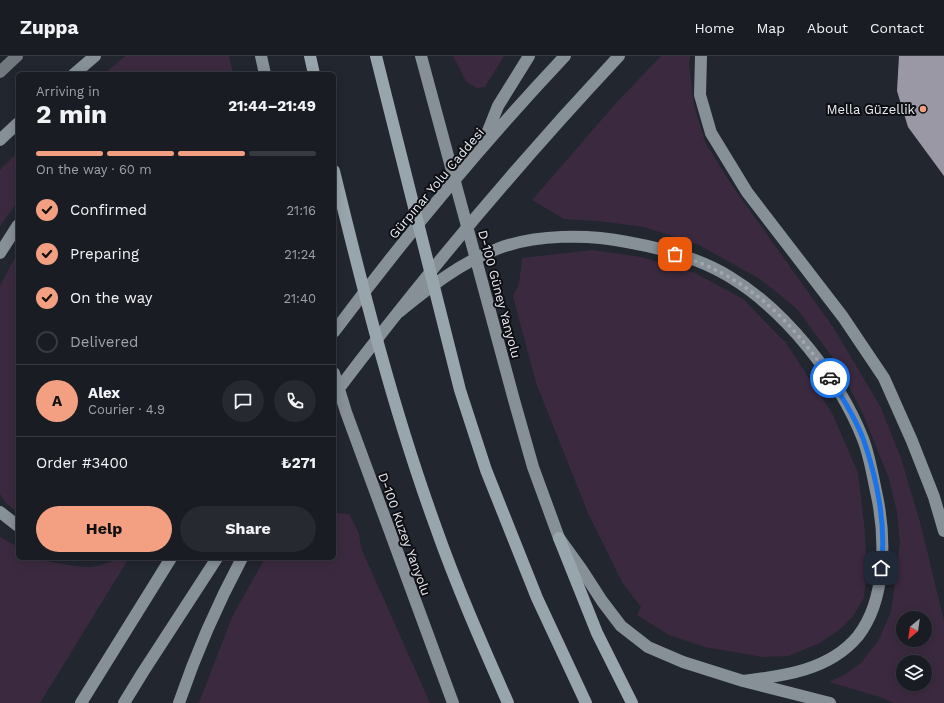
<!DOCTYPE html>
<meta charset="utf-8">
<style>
:root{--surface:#1a1c23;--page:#272930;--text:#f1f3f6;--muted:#9fa1a6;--line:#383a41;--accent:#f2a081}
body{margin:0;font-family:"Work Sans",sans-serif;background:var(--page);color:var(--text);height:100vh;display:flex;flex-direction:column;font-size:15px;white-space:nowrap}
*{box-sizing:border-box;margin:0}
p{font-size:13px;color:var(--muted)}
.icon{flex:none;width:22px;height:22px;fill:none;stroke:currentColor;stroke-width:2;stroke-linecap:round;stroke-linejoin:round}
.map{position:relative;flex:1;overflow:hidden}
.panel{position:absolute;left:16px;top:16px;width:320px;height:488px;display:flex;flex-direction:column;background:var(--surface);border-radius:6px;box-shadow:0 2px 10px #0003,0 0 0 1px var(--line)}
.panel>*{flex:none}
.needle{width:26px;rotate:209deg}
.buttons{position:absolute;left:896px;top:555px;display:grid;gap:8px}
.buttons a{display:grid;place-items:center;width:36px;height:36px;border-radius:50%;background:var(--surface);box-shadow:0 2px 10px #0003,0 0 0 1px var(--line);font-size:20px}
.pin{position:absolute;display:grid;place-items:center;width:34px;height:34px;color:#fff;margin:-17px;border-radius:8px;box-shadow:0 2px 6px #0006}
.courier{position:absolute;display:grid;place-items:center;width:40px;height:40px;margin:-20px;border:3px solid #1a73e8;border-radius:50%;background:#fff;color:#222;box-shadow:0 1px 5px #0007}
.headline em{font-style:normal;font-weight:700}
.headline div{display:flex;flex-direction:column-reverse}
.headline{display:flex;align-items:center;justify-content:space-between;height:68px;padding:0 20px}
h1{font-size:26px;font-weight:700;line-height:30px}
.bar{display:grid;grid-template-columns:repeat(4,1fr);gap:6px 4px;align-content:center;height:48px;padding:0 20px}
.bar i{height:5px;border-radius:3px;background:var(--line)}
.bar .on{background:var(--accent)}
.bar p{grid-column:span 4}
.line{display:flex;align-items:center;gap:10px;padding:0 20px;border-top:1px solid var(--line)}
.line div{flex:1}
.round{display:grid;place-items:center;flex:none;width:42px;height:42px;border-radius:21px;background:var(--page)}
ol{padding:0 20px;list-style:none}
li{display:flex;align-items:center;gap:12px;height:44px}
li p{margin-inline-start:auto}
li .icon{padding:4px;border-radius:50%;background:var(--accent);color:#111;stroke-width:4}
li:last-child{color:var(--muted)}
li i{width:22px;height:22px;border:2px solid var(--line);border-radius:50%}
.action{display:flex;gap:8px;margin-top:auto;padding:8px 20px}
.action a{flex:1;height:46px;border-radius:24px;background:var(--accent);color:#111;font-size:16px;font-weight:700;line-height:46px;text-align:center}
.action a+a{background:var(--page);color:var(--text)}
header{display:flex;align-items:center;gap:24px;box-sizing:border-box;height:56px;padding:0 20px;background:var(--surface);border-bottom:1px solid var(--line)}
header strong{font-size:19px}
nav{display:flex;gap:22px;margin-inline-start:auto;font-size:14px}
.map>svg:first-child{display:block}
.grass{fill:#3b2a3f;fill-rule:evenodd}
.building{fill:#9a98a4}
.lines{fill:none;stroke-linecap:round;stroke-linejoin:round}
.secondary{stroke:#72797e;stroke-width:12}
.primary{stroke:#869096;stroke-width:12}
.highway{stroke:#99a5ac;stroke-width:12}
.done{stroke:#a2a5ac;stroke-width:4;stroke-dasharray:0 7.2}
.route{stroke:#1a73e8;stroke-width:5}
.poi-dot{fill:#f2a081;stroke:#0d0f13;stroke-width:1.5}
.labels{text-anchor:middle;stroke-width:4;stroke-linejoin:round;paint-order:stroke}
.poi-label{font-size:13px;fill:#e7eaf0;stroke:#0d0f13;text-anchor:end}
.street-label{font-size:13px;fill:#e7eaf0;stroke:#0d0f13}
</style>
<header>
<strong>Zuppa</strong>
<nav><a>Home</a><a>Map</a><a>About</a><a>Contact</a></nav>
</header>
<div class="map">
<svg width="944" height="647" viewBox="0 0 944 647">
<rect width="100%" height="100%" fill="#22262f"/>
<path class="grass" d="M 125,0 L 229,0 L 233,18 L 104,18 Z
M 453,0 L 504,0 L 485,31 L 476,32 L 466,25 Z
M 661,0 L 690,0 L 689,8 L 694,49 L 705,86 L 731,128 L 833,271 L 880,350 L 901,402 L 921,470 L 944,565 L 944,647 L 894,647 L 880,641 L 829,626 L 844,619 L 861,607 L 878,585 L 891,556 L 900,487 L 897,456 L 889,423 L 863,358 L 838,309 L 797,253 L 760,223 L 699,189 L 644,171 L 598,165 L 564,163 L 532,144 L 617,46 ZM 903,562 L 925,562 L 925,584 L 903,584 ZM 903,606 L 925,606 L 925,628 L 903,628 Z
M 18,96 L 18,145 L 0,170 L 0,114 Z
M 592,194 L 641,201 L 695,217 L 743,243 L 786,287 L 833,359 L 858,417 L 864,467 L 867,514 L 864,542 L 853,560 L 839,574 L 818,588 L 788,600 L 763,601 L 705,591 L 669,579 L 637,559 L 641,551 L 622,526 L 588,457 L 536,327 L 513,240 L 519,228 L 522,202 Z
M 18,196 L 18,457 L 7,448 L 0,438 L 0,230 Z
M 334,457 L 349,458 L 359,478 L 361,492 L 430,647 L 199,647 L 232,561 L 265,502 L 334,502 Z
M 0,481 L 18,491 L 18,502 C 42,502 63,510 86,511 C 100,512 114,502 129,502 L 40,647 L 0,647 Z"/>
<path class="building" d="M 899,0 L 944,0 L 944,120 L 908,71 L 897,35 Z"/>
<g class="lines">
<path class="secondary" d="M 0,16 L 17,0"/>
<path class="primary" d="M 261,0 L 265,18
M 421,0 L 514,344 L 533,411 L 559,482 L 582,514 L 602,545 L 621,570 L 648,591 L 683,606 L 743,625 L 830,647
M 701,0 L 700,39 L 711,77 L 747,136 L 843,261 L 884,322 L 912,385 L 934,441 L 944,475
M 74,18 L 95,0
M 0,84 L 18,67
M 484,85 L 498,50 L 529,0
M 0,197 L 18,169
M 399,256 C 430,231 460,207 497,193 C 535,178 588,178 627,186 C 661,192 701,203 730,221 C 786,255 839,322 863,383 C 870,401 873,422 877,440 C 886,483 886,544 858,580 C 830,614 784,620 743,625
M 334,276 C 406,180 483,87 565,0
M 334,317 L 346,356 L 453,647
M 334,339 C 423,221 518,108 619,0
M 0,456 L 18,470
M 81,647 L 171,502
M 124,647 L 143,616 L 217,502
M 179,647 C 196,597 217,549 242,502"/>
<path class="highway" d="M 310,0 L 314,18
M 376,0 L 460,334 L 486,414 L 537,542 L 586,647
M 334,115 C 363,234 393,353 435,469 C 456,529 482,588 508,647
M 559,482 L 597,577 L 632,647"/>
</g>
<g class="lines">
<path class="done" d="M 675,198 C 746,220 789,261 830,322"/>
<path class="route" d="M 830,322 C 842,341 856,363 864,385 C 877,423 887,472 881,512"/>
</g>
<circle class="poi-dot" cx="923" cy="53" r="4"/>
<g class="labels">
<g class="poi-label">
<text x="915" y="58">Mella Güzellik</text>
</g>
<g class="street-label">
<text transform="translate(436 127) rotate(-50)" y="5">Gürpınar Yolu Caddesi</text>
<text transform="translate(500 238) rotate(75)" y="5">D-100 Güney Yanyolu</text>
<text transform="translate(405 478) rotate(70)" y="5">D-100 Kuzey Yanyolu</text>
</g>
</g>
</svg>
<div class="buttons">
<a><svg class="needle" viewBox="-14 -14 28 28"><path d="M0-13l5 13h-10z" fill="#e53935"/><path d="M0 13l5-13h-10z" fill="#9fa1a6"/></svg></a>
<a><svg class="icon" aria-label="layers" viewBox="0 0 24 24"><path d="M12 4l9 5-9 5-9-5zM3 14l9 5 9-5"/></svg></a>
</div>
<div class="pin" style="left:675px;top:198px;background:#ea580c"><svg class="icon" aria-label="bag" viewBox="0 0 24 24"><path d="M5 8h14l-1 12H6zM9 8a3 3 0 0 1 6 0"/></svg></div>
<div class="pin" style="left:881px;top:512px;background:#1f2937"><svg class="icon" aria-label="home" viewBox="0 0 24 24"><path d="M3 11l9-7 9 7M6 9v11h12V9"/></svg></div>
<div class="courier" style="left:830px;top:322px"><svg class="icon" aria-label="car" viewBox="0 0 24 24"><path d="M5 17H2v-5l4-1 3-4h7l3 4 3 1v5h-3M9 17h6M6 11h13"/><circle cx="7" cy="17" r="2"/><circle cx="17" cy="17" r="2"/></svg></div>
<section class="panel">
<div class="headline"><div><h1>2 min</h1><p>Arriving in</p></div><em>21:44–21:49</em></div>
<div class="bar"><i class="on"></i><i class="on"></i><i class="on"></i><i></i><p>On the way · 60 m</p></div>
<ol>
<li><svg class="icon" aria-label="check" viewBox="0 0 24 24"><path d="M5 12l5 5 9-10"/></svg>Confirmed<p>21:16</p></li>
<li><svg class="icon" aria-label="check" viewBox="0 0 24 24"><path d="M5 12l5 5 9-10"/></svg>Preparing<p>21:24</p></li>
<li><svg class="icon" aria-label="check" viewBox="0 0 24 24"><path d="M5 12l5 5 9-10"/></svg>On the way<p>21:40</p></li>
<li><i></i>Delivered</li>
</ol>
<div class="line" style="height:72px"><b class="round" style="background:var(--accent);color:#111">A</b><div><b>Alex</b><p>Courier · 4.9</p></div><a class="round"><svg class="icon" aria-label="chat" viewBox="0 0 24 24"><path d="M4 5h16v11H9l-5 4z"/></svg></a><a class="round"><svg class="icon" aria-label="phone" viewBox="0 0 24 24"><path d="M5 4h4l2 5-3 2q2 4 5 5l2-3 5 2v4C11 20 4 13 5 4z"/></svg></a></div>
<div class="line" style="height:52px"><div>Order #3400</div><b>₺271</b></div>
<div class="action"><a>Help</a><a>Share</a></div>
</section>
</div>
